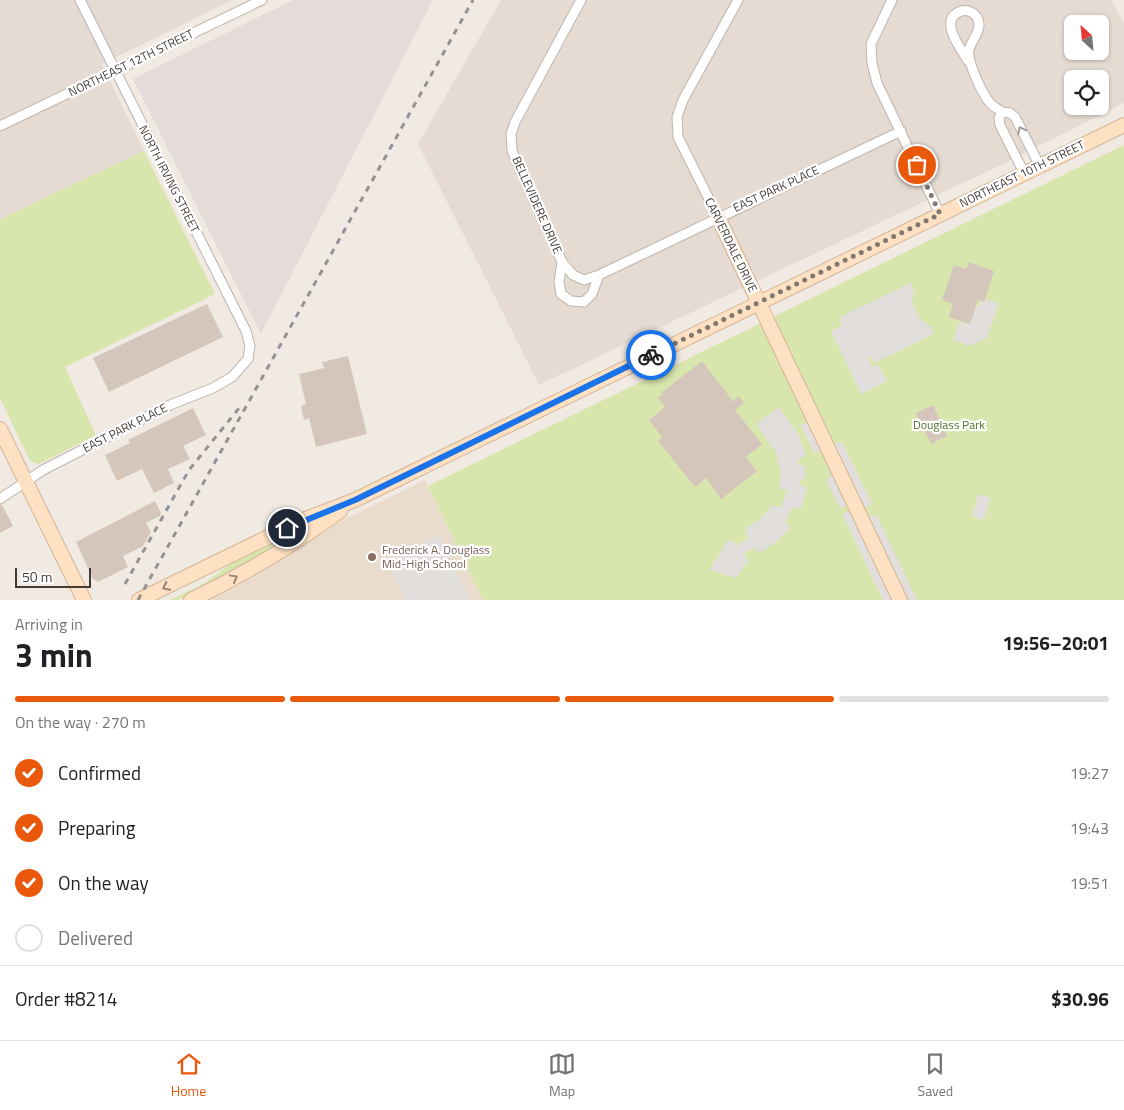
<!DOCTYPE html>
<meta charset="utf-8">
<style>
:root{--surface:#fff;--page:#f2f2f2;--text:#202124;--muted:#757577;--line:#e0e0e0;--accent:#ea580c}
body{margin:0;font-family:"Titillium Web",sans-serif;background:var(--page);color:var(--text);height:100vh;display:flex;flex-direction:column;font-size:19px;white-space:nowrap}
*{box-sizing:border-box;margin:0}
p{font-size:16px;color:var(--muted)}
.icon{flex:none;width:28px;height:28px;fill:none;stroke:currentColor;stroke-width:2;stroke-linecap:round;stroke-linejoin:round}
.map{position:relative;height:600px;overflow:hidden}
.details{display:flex;flex-direction:column;background:var(--surface);flex:1}
.details>*{flex:none}
.needle{width:32px;rotate:334deg}
.tools{position:absolute;left:1064px;top:15px;display:grid;gap:10px}
.tools a{display:grid;place-items:center;width:45px;height:45px;border-radius:8px;background:var(--surface);box-shadow:0 1px 4px #0004;font-size:25px}
.scale{position:absolute;left:15px;bottom:12px;width:76px;box-sizing:border-box;padding-left:5px;border:2px solid #433a34;border-top:0;font-size:14px;line-height:18px;white-space:nowrap;color:#433a34;-webkit-text-stroke:4px #fff;paint-order:stroke}
.pin{position:absolute;display:grid;place-items:center;width:42px;height:42px;color:#fff;margin:-21px;border:2px solid #fff;border-radius:50%;box-shadow:0 1px 5px #0007}
.courier{position:absolute;display:grid;place-items:center;width:50px;height:50px;margin:-25px;border:4px solid #1a73e8;border-radius:50%;background:#fff;color:#222;box-shadow:0 1px 6px #0007}
.headline em{font-style:normal;font-weight:700}
.headline div{display:flex;flex-direction:column-reverse}
.headline{display:flex;align-items:center;justify-content:space-between;height:85px;padding:0 15px}
h1{font-size:32px;font-weight:700;line-height:38px}
.bar{display:grid;grid-template-columns:repeat(4,1fr);gap:8px 5px;align-content:center;height:60px;padding:0 15px}
.bar i{height:6px;border-radius:4px;background:var(--line)}
.bar .selected{background:var(--accent)}
.bar p{grid-column:span 4}
.line{display:flex;align-items:center;gap:12px;padding:0 15px;border-top:1px solid var(--line)}
.line div{flex:1}
ol{padding:0 15px;list-style:none}
li{display:flex;align-items:center;gap:15px;height:55px}
li p{margin-inline-start:auto}
li .icon{padding:5px;border-radius:50%;background:var(--accent);color:#fff;stroke-width:4}
li:last-child{color:var(--muted)}
li i{width:28px;height:28px;border:2px solid var(--line);border-radius:50%}
.tab-bar{display:flex;justify-content:space-around;align-items:center;height:70px;border-top:1px solid var(--line);background:var(--surface);font-size:14px;color:var(--muted)}
.tab-bar a{display:grid;justify-items:center;gap:2px}
.tab-bar .selected{color:var(--accent)}
.map>svg:first-child{display:block}
.residential{fill:#e5dbd2;fill-rule:evenodd}
.industrial{fill:#e3dcd8}
.education{fill:#eadccd}
.green{fill:#d8e5ad}
.parking{fill:#e2dedc}
.building{fill:#d5c6bc}
.lines{fill:none;stroke-linecap:round;stroke-linejoin:round}
.street-casing{stroke:#bfb3a9;stroke-width:11}
.secondary-casing{stroke:#d3b596;stroke-width:16}
.street{stroke:#fff;stroke-width:9}
.secondary{stroke:#fde1c2;stroke-width:14}
.rail{stroke:#939393;stroke-width:3;stroke-dasharray:6 6;stroke-linecap:butt}
.oneway{stroke:#a19c9a}
.oneway2{stroke:#978574}
.done{stroke:#807871;stroke-width:5;stroke-dasharray:0 9}
.route{stroke:#1a73e8;stroke-width:6}
.education-dot{fill:#8d6e63;stroke:#fff;stroke-width:2}
.labels{text-anchor:middle;stroke-width:4.5;stroke-linejoin:round;paint-order:stroke}
.street-label{font-size:12px;fill:#433a34;stroke:#fff}
.park-label{font-size:12px;fill:#55722a;stroke:#fff}
.education-label{font-size:12px;fill:#785e54;stroke:#fff;text-anchor:start}
</style>
<div class="map">
<svg width="1124" height="600" viewBox="0 0 1124 600">
<rect width="100%" height="100%" fill="#f1eae3"/>
<path class="residential" d="M 0,0 L 233,0 L 102,64 L 144,151 L 0,219 Z
M 501,0 L 1111,0 L 1124,23 L 1124,103 L 1003,164 L 539,385 L 418,144 ZM 1072,24 L 1100,24 L 1100,51 L 1072,51 ZM 1072,79 L 1100,79 L 1100,106 L 1072,106 Z"/>
<path class="industrial" d="M 293,0 L 433,0 L 261,334 L 133,79 Z"/>
<path class="education" d="M 425,480 L 483,600 L 208,600 L 339,522 Z"/>
<path class="green" d="M 1124,145 L 1124,600 L 483,600 L 428,486 Z
M 144,151 L 215,294 L 65,367 L 96,435 L 39,464 L 32,462 L 28,457 L 0,398 L 0,219 Z
M 300,527 L 303,531 L 227,576 L 178,600 L 170,600 L 205,583 L 233,562 Z"/>
<path class="parking" d="M 910,283 L 914,289 L 912,303 L 919,318 L 931,327 L 934,334 L 874,363 L 871,357 L 867,357 L 872,367 L 878,364 L 887,381 L 861,394 L 831,331 L 842,325 L 840,317 Z
M 985,299 L 999,304 L 987,338 L 970,346 L 953,340 L 959,322 L 970,324 L 976,308 Z
M 779,407 L 798,434 L 806,455 L 798,460 L 799,464 L 805,467 L 805,478 L 800,481 L 799,485 L 807,487 L 801,509 L 793,507 L 785,521 L 791,528 L 776,542 L 759,553 L 754,547 L 744,553 L 748,561 L 736,578 L 710,570 L 725,544 L 730,539 L 737,545 L 748,538 L 745,529 L 763,517 L 772,505 L 780,508 L 784,500 L 787,490 L 779,488 L 781,475 L 776,452 L 756,424 Z
M 819,416 L 832,444 L 842,442 L 872,504 L 864,508 L 868,517 L 876,514 L 917,600 L 883,600 L 842,514 L 850,510 L 847,505 L 840,508 L 826,480 L 833,475 L 829,472 L 823,453 L 819,451 L 814,453 L 801,425 Z
M 978,494 L 990,498 L 984,520 L 972,516 Z
M 439,536 L 470,600 L 406,600 L 387,560 Z"/>
<path class="building" d="M 969,262 L 994,271 L 984,302 L 978,300 L 970,324 L 949,317 L 953,304 L 942,300 L 954,265 L 966,269 Z
M 207,304 L 223,337 L 109,392 L 93,358 Z
M 348,356 L 367,434 L 316,447 L 309,418 L 304,420 L 301,406 L 306,404 L 299,374 L 324,368 L 322,362 Z
M 702,361 L 733,401 L 739,396 L 744,403 L 735,410 L 762,444 L 746,457 L 757,471 L 721,499 L 706,478 L 695,487 L 658,441 L 662,437 L 649,420 L 665,407 L 658,398 L 663,395 L 661,393 Z
M 933,405 L 947,436 L 931,444 L 916,413 Z
M 193,408 L 206,435 L 183,446 L 190,459 L 168,469 L 174,483 L 154,493 L 142,469 L 117,481 L 105,455 L 130,443 L 128,440 Z
M 155,501 L 161,513 L 160,516 L 146,523 L 151,532 L 143,546 L 123,556 L 128,567 L 98,582 L 93,579 L 76,542 Z
M 0,505 L 2,505 L 13,526 L 0,533 Z"/>
<g class="lines">
<g class="street-casing">
<path id="street" d="M 581,0 L 515,122 L 511,134 L 512,150 L 517,163 L 562,262 L 559,282 L 561,294 L 571,301 L 584,302 L 592,294 L 599,275 L 901,131
M 892,0 L 871,44 L 872,63 L 877,83 L 940,214
M 968,61 C 962,50 940,23 957,13 C 966,7 979,13 979,25 C 979,34 971,41 969,50 C 967,61 982,94 990,103 C 993,107 999,109 1002,112
M 0,126 L 262,0
M 1024,173 L 1000,125 L 999,118 L 1002,112 L 1010,113 L 1015,117 L 1040,166
M 718,217 L 678,137 L 677,117 L 683,100 L 738,0
M 562,262 L 573,275 L 584,280 L 599,275
M 0,499 L 43,470 L 170,405 L 213,388 L 232,377 L 248,359 L 250,346 L 246,331 L 80,0"/>
</g>
<g class="secondary-casing">
<path id="secondary" d="M 718,217 L 900,600
M 0,429 L 84,600
M 139,600 L 303,520 L 355,500 L 1124,125
M 191,600 C 243,575 293,545 340,511"/>
</g>
<use href="#street" class="street"/>
<use href="#secondary" class="secondary"/>
<path class="rail" d="M 125,584 L 189,470 L 240,407
M 138,600 L 473,0"/>
</g>
<defs><path id="oneway-chevron" d="M-2-3.5L2.5 0L-2 3.5" fill="none" stroke-width="1.6" stroke-linecap="round" stroke-linejoin="round" transform="scale(1.25)"/></defs>
<use class="oneway" href="#oneway-chevron" transform="translate(1021 130) rotate(-117)"/>
<g class="oneway2">
<use href="#oneway-chevron" transform="translate(234 578) rotate(-29)"/>
<use href="#oneway-chevron" transform="translate(166 587) rotate(154)"/>
</g>
<g class="lines">
<path class="done" d="M 651,355 L 940,214 L 917,165"/>
<path class="route" d="M 287,528 L 355,500 L 651,355"/>
</g>
<circle class="education-dot" cx="372" cy="557" r="5"/>
<g class="labels">
<g class="street-label">
<text transform="translate(131 63) rotate(-26)" y="4">NORTHEAST 12TH STREET</text>
<text transform="translate(1022 174) rotate(-26)" y="4">NORTHEAST 10TH STREET</text>
<text transform="translate(169 179) rotate(63)" y="4">NORTH IRVING STREET</text>
<text transform="translate(776 189) rotate(-25)" y="4">EAST PARK PLACE</text>
<text transform="translate(537 205) rotate(66)" y="4">BELLEVIDERE DRIVE</text>
<text transform="translate(731 245) rotate(64)" y="4">CARVERDALE DRIVE</text>
<text transform="translate(125 428) rotate(-27)" y="4">EAST PARK PLACE</text>
</g>
<g class="park-label">
<text x="949" y="429">Douglass Park</text>
</g>
<g class="education-label">
<text x="382" y="554">Frederick A. Douglass<tspan x="382" dy="14">Mid-High School</tspan></text>
</g>
</g>
</svg>
<div class="tools">
<a><svg class="needle" viewBox="-14 -14 28 28"><path d="M0-13l5 13h-10z" fill="#e53935"/><path d="M0 13l5-13h-10z" fill="#757577"/></svg></a>
<a><svg class="icon" aria-label="locate" viewBox="0 0 24 24"><circle cx="12" cy="12" r="6"/><path d="M12 2v4M12 18v4M2 12h4M18 12h4"/></svg></a>
</div>
<div class="scale">50 m</div>
<div class="pin" style="left:917px;top:165px;background:#ea580c"><svg class="icon" aria-label="bag" viewBox="0 0 24 24"><path d="M5 8h14l-1 12H6zM9 8a3 3 0 0 1 6 0"/></svg></div>
<div class="pin" style="left:287px;top:528px;background:#1f2937"><svg class="icon" aria-label="home" viewBox="0 0 24 24"><path d="M3 11l9-7 9 7M6 9v11h12V9"/></svg></div>
<div class="courier" style="left:651px;top:355px"><svg class="icon" aria-label="bike" viewBox="0 0 24 24"><circle cx="6" cy="16" r="4"/><circle cx="18" cy="16" r="4"/><path d="M6 16l4-8h5l3 8M10 8l3 8H6M13 5h3"/></svg></div>
</div>
<section class="details">
<div class="headline"><div><h1>3 min</h1><p>Arriving in</p></div><em>19:56–20:01</em></div>
<div class="bar"><i class="selected"></i><i class="selected"></i><i class="selected"></i><i></i><p>On the way · 270 m</p></div>
<ol>
<li><svg class="icon" aria-label="check" viewBox="0 0 24 24"><path d="M5 12l5 5 9-10"/></svg>Confirmed<p>19:27</p></li>
<li><svg class="icon" aria-label="check" viewBox="0 0 24 24"><path d="M5 12l5 5 9-10"/></svg>Preparing<p>19:43</p></li>
<li><svg class="icon" aria-label="check" viewBox="0 0 24 24"><path d="M5 12l5 5 9-10"/></svg>On the way<p>19:51</p></li>
<li><i></i>Delivered</li>
</ol>
<div class="line" style="height:65px"><div>Order #8214</div><b>$30.96</b></div>
</section>
<nav class="tab-bar">
<a class="selected"><svg class="icon" aria-label="home" viewBox="0 0 24 24"><path d="M3 11l9-7 9 7M6 9v11h12V9"/></svg>Home</a>
<a><svg class="icon" aria-label="map" viewBox="0 0 24 24"><path d="M3 6l6-2 6 2 6-2v14l-6 2-6-2-6 2zM9 4v14M15 6v14"/></svg>Map</a>
<a><svg class="icon" aria-label="saved" viewBox="0 0 24 24"><path d="M7 4h10v16l-5-4-5 4z"/></svg>Saved</a>
</nav>
